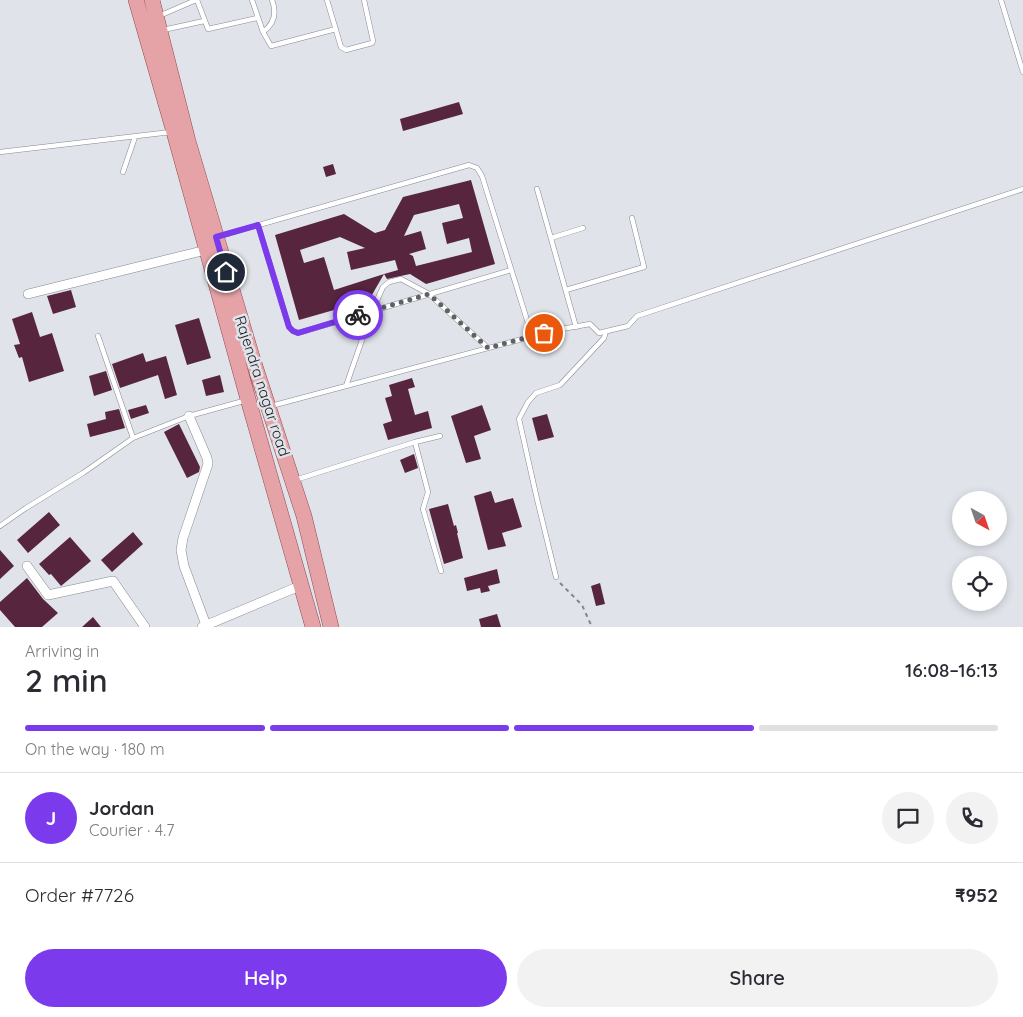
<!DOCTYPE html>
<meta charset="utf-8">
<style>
:root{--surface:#fff;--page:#f2f2f3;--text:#2b2b33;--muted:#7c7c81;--line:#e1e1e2;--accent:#7c3aed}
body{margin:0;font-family:Quicksand,sans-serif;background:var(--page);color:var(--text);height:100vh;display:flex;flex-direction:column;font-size:19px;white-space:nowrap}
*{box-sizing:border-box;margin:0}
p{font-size:16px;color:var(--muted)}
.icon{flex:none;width:28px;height:28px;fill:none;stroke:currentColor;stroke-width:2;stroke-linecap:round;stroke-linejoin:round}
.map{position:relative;height:627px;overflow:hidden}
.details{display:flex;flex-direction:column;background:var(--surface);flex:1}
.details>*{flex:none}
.needle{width:32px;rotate:140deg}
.fabs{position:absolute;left:952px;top:491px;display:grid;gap:10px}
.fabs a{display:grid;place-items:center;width:55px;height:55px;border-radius:50%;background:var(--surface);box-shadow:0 2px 8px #0003;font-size:25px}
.pin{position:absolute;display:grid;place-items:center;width:42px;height:42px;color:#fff;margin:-21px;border:2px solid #fff;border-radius:50%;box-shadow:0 1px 5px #0007}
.courier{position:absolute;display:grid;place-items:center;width:50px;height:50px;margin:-25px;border:4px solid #7c3aed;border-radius:50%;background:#fff;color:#222;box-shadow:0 1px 6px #0007}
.overview em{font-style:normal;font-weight:600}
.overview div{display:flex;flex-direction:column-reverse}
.overview{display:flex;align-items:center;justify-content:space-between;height:85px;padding:0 25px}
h1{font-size:32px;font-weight:600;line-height:38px}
.bar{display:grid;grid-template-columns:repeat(4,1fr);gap:8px 5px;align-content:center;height:60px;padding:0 25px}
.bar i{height:6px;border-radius:4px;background:var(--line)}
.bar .active{background:var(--accent)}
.bar p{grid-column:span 4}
.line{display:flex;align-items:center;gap:12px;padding:0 25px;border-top:1px solid var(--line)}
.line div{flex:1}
.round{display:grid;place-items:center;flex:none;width:52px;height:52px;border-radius:26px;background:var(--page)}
.button{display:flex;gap:10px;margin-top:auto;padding:10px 25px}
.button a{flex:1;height:58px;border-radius:30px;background:var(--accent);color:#fff;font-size:20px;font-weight:600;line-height:58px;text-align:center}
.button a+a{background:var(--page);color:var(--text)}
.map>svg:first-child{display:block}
.building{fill:#57263e;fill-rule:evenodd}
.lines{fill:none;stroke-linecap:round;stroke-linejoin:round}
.service-casing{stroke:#86898f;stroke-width:5.5}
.minor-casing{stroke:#86898f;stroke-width:10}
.primary-casing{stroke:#924b52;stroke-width:16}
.path{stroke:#83868a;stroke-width:2;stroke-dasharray:4 4;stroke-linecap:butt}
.service{stroke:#fff;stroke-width:4.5}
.minor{stroke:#fff;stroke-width:9}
.primary{stroke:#e5a3a8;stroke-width:15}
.done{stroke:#5f6265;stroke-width:5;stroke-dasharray:0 9}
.route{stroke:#7c3aed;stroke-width:6}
.labels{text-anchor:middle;stroke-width:5;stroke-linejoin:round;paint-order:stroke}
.street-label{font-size:15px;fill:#1a1c1e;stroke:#e0e4ea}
</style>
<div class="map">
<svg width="1023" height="627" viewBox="0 0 1023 627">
<rect width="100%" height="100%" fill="#e0e4ea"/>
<path class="building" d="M 459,102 L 463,114 L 403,131 L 400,119 Z
M 333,164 L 336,174 L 326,177 L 323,167 Z
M 471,180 L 495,264 L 426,284 L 410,274 L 387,279 L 384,274 L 398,270 L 395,260 L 351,270 L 347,252 L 365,248 L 340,237 L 300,250 L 304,263 L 324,257 L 334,290 L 384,274 L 369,300 L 299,320 L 275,235 L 344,214 L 375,233 L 385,230 L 403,197 ZM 459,204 L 463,218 L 442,223 L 447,244 L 469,238 L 472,252 L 416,266 L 413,256 L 409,254 L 426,249 L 421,231 L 404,236 L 414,215 Z
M 71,290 L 76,307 L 53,314 L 47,296 Z
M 32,312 L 40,337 L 52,333 L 64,371 L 29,382 L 22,357 L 19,358 L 14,345 L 20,344 L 12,319 Z
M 199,318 L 211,358 L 187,365 L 175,325 Z
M 143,353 L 146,362 L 166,356 L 177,395 L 165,399 L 158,375 L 120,388 L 112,364 Z
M 106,371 L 112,390 L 94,396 L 89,376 Z
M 220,375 L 224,392 L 206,396 L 202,380 Z
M 412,378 L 415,387 L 408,389 L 415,415 L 428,411 L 432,428 L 388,440 L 383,424 L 392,421 L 385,398 L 392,396 L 389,385 Z
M 146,405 L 149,413 L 131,419 L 128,410 Z
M 482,405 L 491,430 L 474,436 L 481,459 L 466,463 L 451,416 Z
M 119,409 L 125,428 L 90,437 L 87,424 L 106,419 L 105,412 Z
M 547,414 L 554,437 L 538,441 L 532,418 Z
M 179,424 L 200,467 L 199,472 L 187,478 L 164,432 Z
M 414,454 L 418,468 L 405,473 L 400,460 Z
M 491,491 L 495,503 L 513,498 L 522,527 L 502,533 L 506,546 L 488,550 L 474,496 Z
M 448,504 L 454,526 L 456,525 L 458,533 L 457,533 L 463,558 L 444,564 L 429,509 Z
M 49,512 L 60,525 L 28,553 L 17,540 Z
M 133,532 L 143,544 L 112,572 L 101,560 Z
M 70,537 L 91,561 L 61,586 L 51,574 L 49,575 L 39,564 Z
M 0,550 L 14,566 L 0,579 Z
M 497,569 L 500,583 L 488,586 L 490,591 L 481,593 L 480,588 L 467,591 L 464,578 Z
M 27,578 L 43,599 L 58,613 L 42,627 L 15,627 L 0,610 L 0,602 Z
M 600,583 L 605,604 L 596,606 L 591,586 Z
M 497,614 L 501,627 L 481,627 L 479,619 Z
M 93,617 L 101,627 L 82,627 Z"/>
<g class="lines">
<g class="service-casing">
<path id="service" d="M 197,0 L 208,29 L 257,18
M 252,0 L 263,32 L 271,46 L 336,29
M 327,0 L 341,47 L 346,50 L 372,43 L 373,41 L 364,0
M 1001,0 L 1023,72
M 159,16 L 196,0
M 163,30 L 204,21
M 263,32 C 274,24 277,13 272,0
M 0,152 L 171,132
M 123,172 L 135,137
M 537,189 L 576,327
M 258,225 L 289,327 L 293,331 L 298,333 L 511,270
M 220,236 L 469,165 L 477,168 L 482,176 L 532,336
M 551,238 L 583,228
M 566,290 L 644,267 L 632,218
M 98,336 L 133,438
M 346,386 L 372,311 L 383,287 L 389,282 L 401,279 L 429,294 L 488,348
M 271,406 L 556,330 L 590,324 L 599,333 L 628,326 L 637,316 L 1023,189
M 415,442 L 428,492 L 423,509 L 441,571
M 295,480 L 415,442 L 440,436
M 0,526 L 26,508 L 83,473 L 133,438 L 189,416 L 247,400
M 556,577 L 537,499 L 519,419 L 528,402 L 536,393 L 560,385 L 604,338 L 606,331"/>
</g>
<g class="minor-casing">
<path id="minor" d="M 28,294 L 206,250
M 189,416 L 207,458 L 208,464 L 183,538 L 181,550 L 184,566 L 206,625
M 27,566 L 48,595 L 113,581 L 145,627
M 202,627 L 302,585"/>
</g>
<g class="primary-casing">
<path id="primary" d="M 136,0 L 174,132 L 248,399 L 313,627
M 152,0 L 188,141 L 252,357 L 304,516 L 331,627"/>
</g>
<path class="path" d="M 560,583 L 582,605 L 592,627"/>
<use href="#service" class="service"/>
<use href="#minor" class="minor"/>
<use href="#primary" class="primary"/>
</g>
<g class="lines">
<path class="done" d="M 358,315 L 429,294 L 488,348 L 544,333"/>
<path class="route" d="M 226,272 L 216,237 L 258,225 L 289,327 L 293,331 L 298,333 L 358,315"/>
</g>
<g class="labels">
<g class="street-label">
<text transform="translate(262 386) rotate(72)" y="5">Rajendra nagar road</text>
</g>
</g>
</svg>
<div class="fabs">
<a><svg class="needle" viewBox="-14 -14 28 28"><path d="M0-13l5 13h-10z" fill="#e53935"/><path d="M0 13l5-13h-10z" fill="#7c7c81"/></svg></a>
<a><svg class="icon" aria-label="locate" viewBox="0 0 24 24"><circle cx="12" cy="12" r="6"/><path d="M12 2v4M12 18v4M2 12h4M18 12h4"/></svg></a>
</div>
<div class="pin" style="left:544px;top:333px;background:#ea580c"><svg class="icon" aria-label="bag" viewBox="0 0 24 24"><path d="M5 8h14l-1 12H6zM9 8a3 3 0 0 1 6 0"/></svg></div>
<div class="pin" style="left:226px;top:272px;background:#1f2937"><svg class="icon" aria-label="home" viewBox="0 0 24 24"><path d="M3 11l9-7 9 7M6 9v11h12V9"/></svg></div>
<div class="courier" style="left:358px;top:315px"><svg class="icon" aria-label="bike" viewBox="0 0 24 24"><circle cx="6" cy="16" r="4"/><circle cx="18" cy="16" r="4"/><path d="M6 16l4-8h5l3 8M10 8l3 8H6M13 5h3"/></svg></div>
</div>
<section class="details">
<div class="overview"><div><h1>2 min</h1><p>Arriving in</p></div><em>16:08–16:13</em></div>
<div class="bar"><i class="active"></i><i class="active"></i><i class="active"></i><i></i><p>On the way · 180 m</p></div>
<div class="line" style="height:90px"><b class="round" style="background:var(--accent);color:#fff">J</b><div><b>Jordan</b><p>Courier · 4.7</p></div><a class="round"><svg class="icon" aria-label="chat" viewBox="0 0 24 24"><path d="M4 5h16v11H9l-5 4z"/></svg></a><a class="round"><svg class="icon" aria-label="phone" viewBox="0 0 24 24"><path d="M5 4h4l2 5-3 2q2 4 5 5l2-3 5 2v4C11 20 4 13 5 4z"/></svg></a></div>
<div class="line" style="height:65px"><div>Order #7726</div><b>₹952</b></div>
<div class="button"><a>Help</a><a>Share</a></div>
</section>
